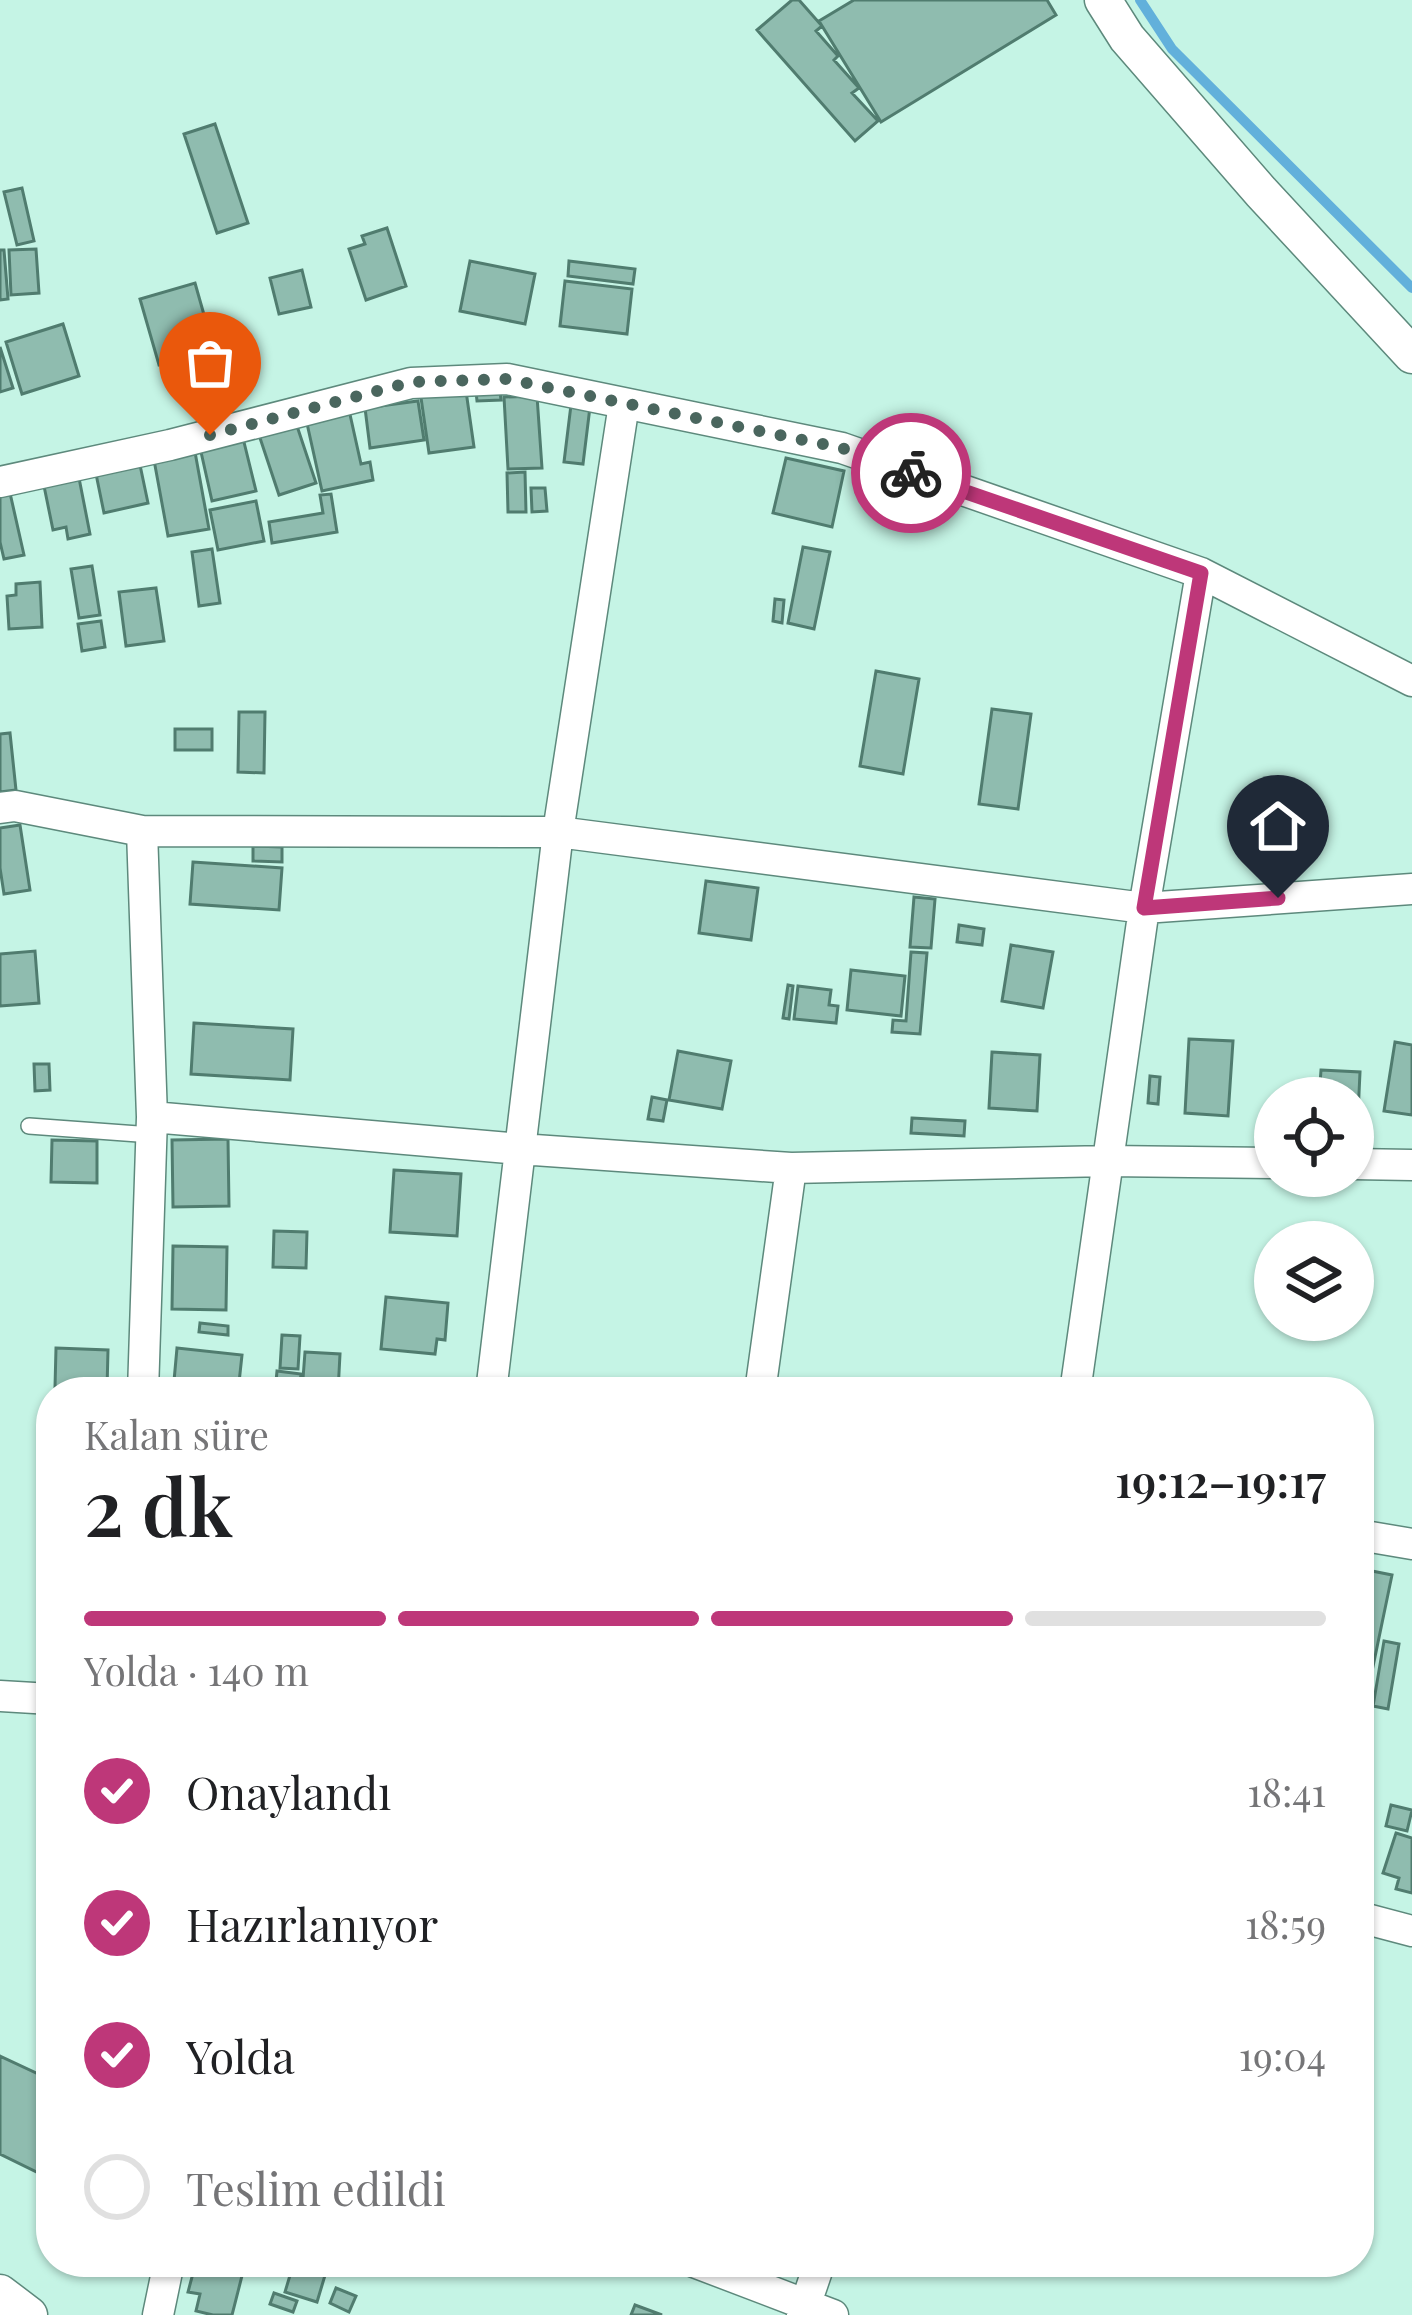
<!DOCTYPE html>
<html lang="tr">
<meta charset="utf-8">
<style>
:root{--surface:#fff;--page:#f2f2f2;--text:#202124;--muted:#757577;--line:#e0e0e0;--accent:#be3779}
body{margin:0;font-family:"Playfair Display",serif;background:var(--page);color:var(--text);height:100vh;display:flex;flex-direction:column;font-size:45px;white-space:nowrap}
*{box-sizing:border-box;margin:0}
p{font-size:39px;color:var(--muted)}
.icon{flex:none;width:66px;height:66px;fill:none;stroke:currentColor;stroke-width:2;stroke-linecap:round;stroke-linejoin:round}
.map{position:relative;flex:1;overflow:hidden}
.details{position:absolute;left:36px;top:1377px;width:1338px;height:900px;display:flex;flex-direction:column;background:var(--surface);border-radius:48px;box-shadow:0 3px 9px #0004}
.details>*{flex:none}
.buttons{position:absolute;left:1254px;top:1077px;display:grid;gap:24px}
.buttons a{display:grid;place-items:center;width:120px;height:120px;border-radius:50%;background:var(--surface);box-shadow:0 3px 9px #0004;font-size:60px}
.pin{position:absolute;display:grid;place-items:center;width:102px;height:102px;color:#fff;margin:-123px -51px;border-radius:50% 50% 50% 0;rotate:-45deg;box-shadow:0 0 12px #0007}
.pin .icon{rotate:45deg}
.courier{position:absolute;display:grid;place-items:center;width:120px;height:120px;margin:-60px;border:9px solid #be3779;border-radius:50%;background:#fff;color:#222;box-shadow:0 3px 15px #0007}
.overview em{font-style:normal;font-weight:600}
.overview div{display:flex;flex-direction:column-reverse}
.overview{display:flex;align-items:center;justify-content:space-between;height:204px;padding:0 48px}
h1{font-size:78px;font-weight:600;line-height:90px}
.bar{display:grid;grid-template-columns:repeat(4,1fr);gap:18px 12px;align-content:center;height:144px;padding:0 48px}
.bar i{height:15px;border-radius:9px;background:var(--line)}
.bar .current{background:var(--accent)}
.bar p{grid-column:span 4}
ol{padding:0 48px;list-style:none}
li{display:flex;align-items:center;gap:36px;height:132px}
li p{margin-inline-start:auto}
li .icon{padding:12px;border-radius:50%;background:var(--accent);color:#fff;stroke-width:4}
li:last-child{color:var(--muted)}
li i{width:66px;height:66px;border:6px solid var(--line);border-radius:50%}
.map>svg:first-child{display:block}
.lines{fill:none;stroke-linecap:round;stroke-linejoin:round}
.stream{stroke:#62b0db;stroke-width:10}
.building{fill:#8fbcaf;stroke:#507c6f;stroke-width:3}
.service-casing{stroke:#5d897c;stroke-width:18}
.minor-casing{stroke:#5d897c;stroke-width:33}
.tertiary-casing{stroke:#5d897c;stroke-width:39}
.service{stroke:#fff;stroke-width:15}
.minor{stroke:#fff;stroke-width:30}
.tertiary{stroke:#fff;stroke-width:36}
.done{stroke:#4a665e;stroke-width:12;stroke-dasharray:0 21.6}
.route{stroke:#be3779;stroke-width:15}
</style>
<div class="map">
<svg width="1412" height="2315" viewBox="0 0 1412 2315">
<rect width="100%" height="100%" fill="#c5f4e5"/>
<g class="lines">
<path class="stream" d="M 1140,0 L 1172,49 L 1412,288"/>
</g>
<path class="building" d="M 792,0 L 799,0 L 822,26 L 816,31 L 838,56 L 834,60 L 859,88 L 852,93 L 878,121 L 855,141 L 757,30 Z
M 854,0 L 1047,0 L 1056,15 L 881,122 L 819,21 Z
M 215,124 L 248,223 L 217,233 L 184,134 Z
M 22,188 L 34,241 L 17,245 L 4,192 Z
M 387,228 L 406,286 L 366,300 L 349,249 L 365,244 L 362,236 Z
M 36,249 L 39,293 L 11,295 L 9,250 Z
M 0,250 L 4,250 L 8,299 L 0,300 Z
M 470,261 L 535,274 L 525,324 L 460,311 Z
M 569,261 L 635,269 L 633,284 L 568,276 Z
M 302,270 L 311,307 L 279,314 L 270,278 Z
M 565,281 L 632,289 L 627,334 L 560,326 Z
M 195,283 L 214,350 L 159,365 L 140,299 Z
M 63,324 L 79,376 L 22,394 L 6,342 Z
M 0,347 L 13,388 L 0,392 Z
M 499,382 L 501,400 L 477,401 L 475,383 Z
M 465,384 L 474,447 L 429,453 L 420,391 Z
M 537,396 L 542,468 L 508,469 L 504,397 Z
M 418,401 L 424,440 L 370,448 L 365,408 Z
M 571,405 L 590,407 L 583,464 L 564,462 Z
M 349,410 L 361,464 L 370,462 L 373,480 L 322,491 L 306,419 Z
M 295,420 L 316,483 L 279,495 L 258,432 Z
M 242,434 L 256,491 L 212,501 L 199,443 Z
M 195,452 L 209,529 L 168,536 L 154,460 Z
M 786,458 L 844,471 L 832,527 L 773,513 Z
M 140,465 L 148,503 L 104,513 L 96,474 Z
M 525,472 L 526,512 L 508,512 L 507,473 Z
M 79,478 L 90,534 L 68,539 L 66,527 L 53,530 L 44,486 Z
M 531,488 L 545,488 L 547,511 L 532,512 Z
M 10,493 L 24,555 L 4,559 L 0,542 L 0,495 Z
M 331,494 L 337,532 L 272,543 L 269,522 L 323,513 L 320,495 Z
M 256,501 L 264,541 L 218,550 L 210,510 Z
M 803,547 L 830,552 L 814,629 L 788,623 Z
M 212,549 L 220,603 L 199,606 L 192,552 Z
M 92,566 L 100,615 L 79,618 L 71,569 Z
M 40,582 L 42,627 L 9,629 L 7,596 L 16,595 L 16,584 Z
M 156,588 L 164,641 L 126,646 L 119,592 Z
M 775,599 L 784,600 L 782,623 L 773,621 Z
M 101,621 L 105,647 L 82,651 L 78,624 Z
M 876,671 L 919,679 L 903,774 L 860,766 Z
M 992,709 L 1031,714 L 1018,809 L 979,804 Z
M 239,712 L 265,712 L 264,773 L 238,772 Z
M 175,729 L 212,729 L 212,750 L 175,750 Z
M 10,733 L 16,790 L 0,792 L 0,734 Z
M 20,825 L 30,890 L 4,894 L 0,868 L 0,828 Z
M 253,846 L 282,847 L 282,862 L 253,861 Z
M 193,862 L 282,868 L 279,910 L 190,904 Z
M 706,881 L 758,888 L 751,940 L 699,933 Z
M 914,897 L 935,899 L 931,948 L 910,947 Z
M 959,925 L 984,929 L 982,945 L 957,942 Z
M 1011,945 L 1053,952 L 1043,1008 L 1002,1001 Z
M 35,951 L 39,1003 L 0,1006 L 0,954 Z
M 911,952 L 927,953 L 920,1034 L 892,1032 L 893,1020 L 906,1021 Z
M 851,970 L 905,976 L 901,1016 L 847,1010 Z
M 788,985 L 793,986 L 789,1019 L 783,1018 Z
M 798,986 L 831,990 L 829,1005 L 838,1006 L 836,1023 L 794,1019 Z
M 194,1023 L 293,1029 L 290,1080 L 191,1074 Z
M 1189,1039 L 1233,1041 L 1228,1116 L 1185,1113 Z
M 1395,1042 L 1412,1045 L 1412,1115 L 1384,1111 Z
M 678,1051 L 731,1061 L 722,1109 L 669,1100 Z
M 992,1052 L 1040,1055 L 1037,1111 L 989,1108 Z
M 34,1064 L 49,1064 L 50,1090 L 35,1091 Z
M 1321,1070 L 1360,1072 L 1358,1115 L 1353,1114 L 1353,1098 L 1319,1098 Z
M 1150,1076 L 1160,1077 L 1158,1104 L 1148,1103 Z
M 652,1097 L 667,1100 L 663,1121 L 648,1119 Z
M 912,1118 L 965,1121 L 964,1136 L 911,1133 Z
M 228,1139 L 229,1206 L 173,1207 L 172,1140 Z
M 52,1140 L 97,1141 L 97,1183 L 51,1182 Z
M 394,1170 L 461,1174 L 457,1236 L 390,1232 Z
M 274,1231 L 307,1232 L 306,1268 L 273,1267 Z
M 173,1246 L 227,1247 L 226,1310 L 172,1309 Z
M 386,1297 L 448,1303 L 445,1340 L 437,1339 L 435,1354 L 381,1349 Z
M 200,1323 L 228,1326 L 228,1335 L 199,1332 Z
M 282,1335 L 300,1336 L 298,1369 L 280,1368 Z
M 56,1348 L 108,1350 L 107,1389 L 55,1387 Z
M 177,1348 L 242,1355 L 238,1392 L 173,1392 Z
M 305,1352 L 340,1354 L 338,1392 L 302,1392 Z
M 277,1371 L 301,1374 L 299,1392 L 275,1392 Z
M 49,1477 L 51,1477 L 51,1517 L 45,1516 Z
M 1362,1569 L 1392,1575 L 1365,1705 L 1359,1704 L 1359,1584 Z
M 1384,1641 L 1399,1644 L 1388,1709 L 1373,1706 Z
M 1391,1805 L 1412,1810 L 1407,1831 L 1386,1826 Z
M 1396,1833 L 1412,1838 L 1412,1893 L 1396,1889 L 1399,1878 L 1383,1873 Z
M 0,2056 L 51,2080 L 51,2179 L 0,2154 Z
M 196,2262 L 245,2264 L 232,2315 L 213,2315 L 196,2311 L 200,2294 L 188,2292 Z
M 294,2262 L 329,2262 L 317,2302 L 285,2292 Z
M 336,2288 L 356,2296 L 349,2312 L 330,2303 Z
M 274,2293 L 297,2301 L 293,2312 L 270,2304 Z
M 635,2305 L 662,2315 L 631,2315 Z"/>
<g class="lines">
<g class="service-casing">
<path id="service" d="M 29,1126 L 152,1135"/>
</g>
<g class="minor-casing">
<path id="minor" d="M 0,482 L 170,445 L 411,383 L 507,379 L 842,448 L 1201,573 L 1412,681
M 0,808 L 15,806 L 142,831 L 558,832 L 1144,908 L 1412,889
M 142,831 L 152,1117 L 143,1392
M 152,1117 L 520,1149 L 791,1168 L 1108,1161 L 1275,1163
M 1353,1164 L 1412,1165
M 491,1392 L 558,832 L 624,404
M 760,1392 L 791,1168
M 1075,1392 L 1144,908 L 1201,573
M 1359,1535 L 1412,1544
M 0,1696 L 51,1699
M 1359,1917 L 1412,1931
M 694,2262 L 833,2315
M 158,2315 L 169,2262
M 802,2315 L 820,2262"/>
</g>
<g class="tertiary-casing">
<path id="tertiary" d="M 1103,0 L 1127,38 L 1261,192 L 1412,355
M 0,2293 L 29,2315"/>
</g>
<use href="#service" class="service"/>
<use href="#minor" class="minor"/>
<use href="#tertiary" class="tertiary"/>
</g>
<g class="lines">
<path class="done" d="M 210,435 L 411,382 L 507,379 L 842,448 L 911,473"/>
<path class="route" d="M 911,473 L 1201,573 L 1144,908 L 1278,898"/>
</g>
</svg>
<div class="buttons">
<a><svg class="icon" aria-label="locate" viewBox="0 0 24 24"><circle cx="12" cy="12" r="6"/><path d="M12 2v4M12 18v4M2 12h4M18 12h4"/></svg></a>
<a><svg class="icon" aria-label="layers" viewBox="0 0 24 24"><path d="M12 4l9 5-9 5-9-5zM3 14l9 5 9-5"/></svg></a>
</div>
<div class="pin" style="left:210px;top:435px;background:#ea580c"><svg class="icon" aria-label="bag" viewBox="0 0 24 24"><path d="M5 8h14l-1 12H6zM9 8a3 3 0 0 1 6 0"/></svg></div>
<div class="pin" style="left:1278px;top:898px;background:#1f2937"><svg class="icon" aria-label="home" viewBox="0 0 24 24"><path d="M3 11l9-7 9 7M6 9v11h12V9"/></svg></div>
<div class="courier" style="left:911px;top:473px"><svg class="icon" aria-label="bike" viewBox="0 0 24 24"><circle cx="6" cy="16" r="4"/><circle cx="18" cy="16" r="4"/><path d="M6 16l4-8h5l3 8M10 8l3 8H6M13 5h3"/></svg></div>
<section class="details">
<div class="overview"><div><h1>2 dk</h1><p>Kalan süre</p></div><em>19:12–19:17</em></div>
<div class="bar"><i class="current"></i><i class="current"></i><i class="current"></i><i></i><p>Yolda · 140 m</p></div>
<ol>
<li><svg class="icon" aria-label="check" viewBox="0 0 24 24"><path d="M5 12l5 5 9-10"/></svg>Onaylandı<p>18:41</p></li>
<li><svg class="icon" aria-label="check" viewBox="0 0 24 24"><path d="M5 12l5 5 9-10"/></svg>Hazırlanıyor<p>18:59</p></li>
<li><svg class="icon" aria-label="check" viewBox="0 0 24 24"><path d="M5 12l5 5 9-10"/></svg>Yolda<p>19:04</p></li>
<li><i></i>Teslim edildi</li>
</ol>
</section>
</div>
